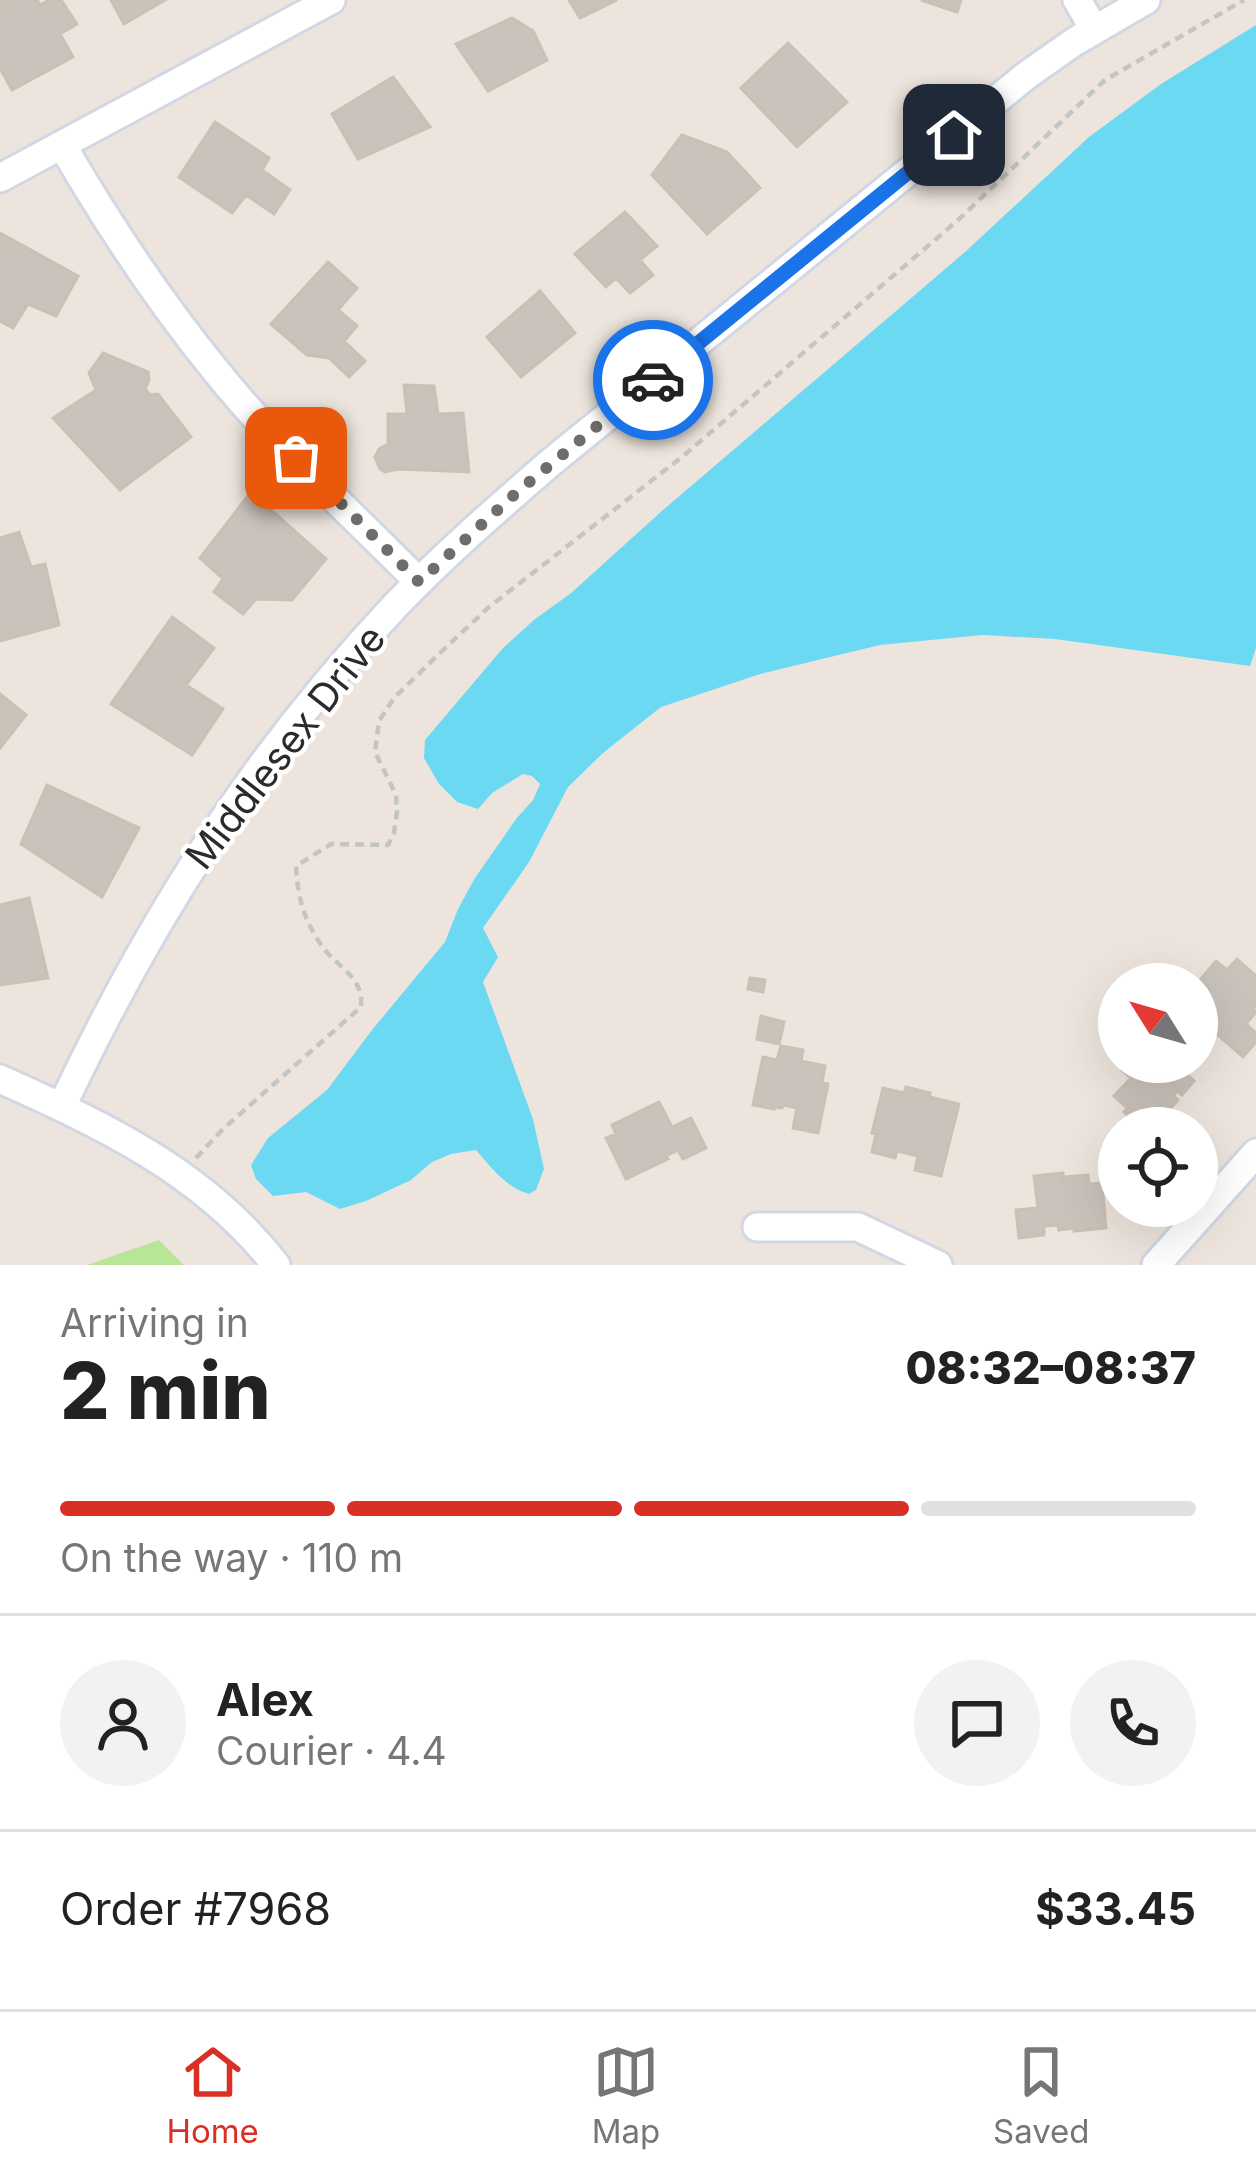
<!DOCTYPE html>
<meta charset="utf-8">
<style>
:root{--surface:#fff;--page:#f2f2f2;--text:#222;--muted:#767676;--line:#e0e0e0;--accent:#d93025}
body{margin:0;font-family:Inter,sans-serif;background:var(--page);color:var(--text);height:100vh;display:flex;flex-direction:column;font-size:45px;white-space:nowrap}
*{box-sizing:border-box;margin:0}
p{font-size:39px;color:var(--muted)}
.icon{flex:none;width:66px;height:66px;fill:none;stroke:currentColor;stroke-width:2;stroke-linecap:round;stroke-linejoin:round}
.map{position:relative;height:1265px;overflow:hidden}
.drawer{display:flex;flex-direction:column;background:var(--surface);flex:1}
.drawer>*{flex:none}
.needle{width:78px;rotate:307deg}
.controls{position:absolute;left:1098px;top:963px;display:grid;gap:24px}
.controls a{display:grid;place-items:center;width:120px;height:120px;border-radius:50%;background:var(--surface);box-shadow:0 12px 48px #0002;font-size:60px}
.pin{position:absolute;display:grid;place-items:center;width:102px;height:102px;color:#fff;margin:-51px;border-radius:24px;box-shadow:0 6px 18px #0006}
.courier{position:absolute;display:grid;place-items:center;width:120px;height:120px;margin:-60px;border:9px solid #1a73e8;border-radius:50%;background:#fff;color:#222;box-shadow:0 3px 15px #0007}
.overview em{font-style:normal;font-weight:800}
.overview div{display:flex;flex-direction:column-reverse}
.overview{display:flex;align-items:center;justify-content:space-between;height:204px;padding:0 60px}
h1{font-size:78px;font-weight:800;line-height:90px}
.bar{display:grid;grid-template-columns:repeat(4,1fr);gap:18px 12px;align-content:center;height:144px;padding:0 60px}
.bar i{height:15px;border-radius:9px;background:var(--line)}
.bar .current{background:var(--accent)}
.bar p{grid-column:span 4}
.line{display:flex;align-items:center;gap:30px;padding:0 60px;border-top:3px solid var(--line)}
.line div{flex:1}
.round{display:grid;place-items:center;flex:none;width:126px;height:126px;border-radius:63px;background:var(--page)}
.tab-bar{display:flex;justify-content:space-around;align-items:center;height:168px;border-top:3px solid var(--line);background:var(--surface);font-size:33px;color:var(--muted)}
.tab-bar a{display:grid;justify-items:center;gap:6px}
.tab-bar .current{color:var(--accent)}
.map>svg:first-child{display:block}
.green{fill:#b8e597}
.water{fill:#6cd9f2}
.building{fill:#c9c3bb;stroke:#c9c1b6;stroke-width:3}
.lines{fill:none;stroke-linecap:round;stroke-linejoin:round}
.minor-casing{stroke:#d2d7e4;stroke-width:33}
.path{stroke:#c4c4c4;stroke-width:4.5;stroke-dasharray:9 6;stroke-linecap:butt}
.minor{stroke:#fff;stroke-width:27}
.done{stroke:#6f6c69;stroke-width:12;stroke-dasharray:0 21.6}
.route{stroke:#1a73e8;stroke-width:15}
.labels{text-anchor:middle;stroke-width:9;stroke-linejoin:round;paint-order:stroke}
.street-label{font-size:39px;fill:#2b2b2b;stroke:#fff}
</style>
<div class="map">
<svg width="1256" height="1265" viewBox="0 0 1256 1265">
<rect width="100%" height="100%" fill="#ede5dd"/>
<path class="green" d="M 159,1240 L 184,1265 L 87,1265 Z"/>
<path class="water" d="M 1256,25 L 1256,648 L 1250,666 L 1055,639 L 982,635 L 880,645 L 760,674 L 661,707 L 603,753 L 568,787 L 529,862 L 483,928 L 498,957 L 483,982 L 533,1119 L 544,1169 L 536,1190 L 529,1194 C 505,1187 491,1167 476,1150 L 451,1154 L 432,1162 L 411,1180 L 366,1201 L 340,1209 L 306,1192 L 273,1196 L 256,1179 L 251,1165 L 268,1138 L 327,1090 L 372,1030 L 445,942 L 458,909 L 475,878 L 516,819 L 533,800 L 540,784 L 532,776 L 523,774 L 492,793 L 478,809 L 457,802 L 439,784 L 424,758 L 425,740 L 503,648 L 535,619 L 570,594 L 663,510 L 965,252 L 1089,137 L 1161,84 Z"/>
<path class="building" d="M 0,0 L 37,0 L 40,5 L 49,0 L 61,0 L 77,24 L 60,34 L 73,57 L 12,90 L 0,68 Z
M 111,0 L 165,0 L 124,24 Z
M 569,0 L 617,0 L 580,18 Z
M 921,0 L 961,0 L 957,12 Z
M 512,18 L 533,31 L 547,60 L 488,91 L 456,44 Z
M 788,43 L 847,102 L 797,147 L 741,88 Z
M 393,77 L 430,127 L 358,159 L 332,114 Z
M 215,122 L 269,158 L 262,170 L 290,190 L 274,214 L 246,195 L 232,213 L 179,177 Z
M 682,135 L 727,152 L 760,188 L 707,234 L 652,175 Z
M 625,212 L 657,246 L 640,260 L 653,275 L 630,293 L 616,278 L 606,287 L 575,254 Z
M 0,233 L 78,276 L 56,316 L 28,304 L 13,328 L 0,321 Z
M 328,262 L 357,288 L 338,310 L 357,326 L 344,341 L 365,361 L 349,377 L 329,358 L 307,355 L 271,324 Z
M 540,291 L 575,333 L 521,377 L 487,337 Z
M 103,353 L 148,372 L 149,380 L 145,389 L 150,395 L 158,394 L 191,437 L 120,490 L 53,418 L 96,390 L 89,373 Z
M 404,385 L 434,386 L 438,414 L 463,413 L 469,472 L 398,469 L 385,472 L 380,469 L 375,457 L 379,449 L 388,444 L 388,414 L 407,414 Z
M 251,492 L 326,559 L 292,600 L 256,599 L 243,614 L 214,592 L 223,579 L 200,558 Z
M 19,532 L 31,567 L 45,564 L 59,625 L 0,641 L 0,538 Z
M 172,617 L 214,648 L 186,685 L 223,709 L 192,755 L 111,704 Z
M 0,694 L 26,715 L 0,748 Z
M 47,785 L 139,828 L 102,897 L 21,844 Z
M 29,898 L 48,978 L 0,985 L 0,905 Z
M 1237,959 L 1256,976 L 1256,1006 L 1253,1009 L 1256,1012 L 1246,1024 L 1256,1033 L 1256,1042 L 1243,1057 L 1203,1022 L 1206,1018 L 1197,1010 L 1197,1003 L 1209,988 L 1200,980 L 1216,961 L 1227,970 Z
M 750,978 L 765,980 L 763,992 L 748,989 Z
M 761,1016 L 784,1022 L 779,1044 L 757,1039 Z
M 781,1046 L 803,1050 L 801,1061 L 825,1066 L 822,1083 L 828,1084 L 818,1133 L 793,1128 L 797,1108 L 783,1105 L 782,1108 L 774,1107 L 774,1109 L 753,1105 L 763,1057 L 777,1060 Z
M 1129,1062 L 1173,1062 L 1194,1081 L 1182,1095 L 1177,1091 L 1173,1096 L 1178,1100 L 1165,1114 L 1177,1125 L 1174,1128 L 1142,1128 L 1124,1112 L 1127,1108 L 1114,1096 L 1131,1078 L 1122,1070 Z
M 906,1087 L 930,1093 L 930,1097 L 959,1104 L 941,1176 L 915,1170 L 918,1156 L 897,1151 L 895,1158 L 872,1152 L 876,1134 L 872,1133 L 883,1088 L 904,1093 Z
M 659,1102 L 672,1127 L 691,1118 L 706,1148 L 683,1159 L 678,1150 L 666,1156 L 668,1159 L 626,1179 L 606,1138 L 616,1134 L 612,1125 Z
M 1063,1173 L 1064,1186 L 1065,1177 L 1088,1175 L 1089,1184 L 1102,1183 L 1106,1228 L 1074,1231 L 1074,1228 L 1059,1230 L 1058,1225 L 1044,1226 L 1044,1235 L 1019,1238 L 1016,1210 L 1038,1208 L 1034,1176 Z"/>
<g class="lines">
<g class="minor-casing">
<path id="minor" d="M 1077,0 L 1094,29
M 62,145 C 108,224 158,300 216,371 C 277,447 351,513 419,582
M 0,178 L 331,0
M 0,1079 C 103,1125 205,1173 276,1265
M 62,1106 C 151,918 252,758 395,606 C 444,555 497,509 550,463 L 1027,75 L 1074,42 L 1146,0
M 757,1227 L 858,1227 L 938,1265
M 1156,1265 L 1256,1153"/>
</g>
<path class="path" d="M 196,1158 L 223,1129 L 361,1007 C 364,976 337,968 322,946 C 303,919 298,898 296,866 L 331,844 L 388,845 L 394,833 L 397,812 L 396,795 L 375,752 L 379,721 L 394,698 L 442,651 L 489,607 L 682,457 L 957,221 L 1105,80 L 1244,0"/>
<use href="#minor" class="minor"/>
</g>
<g class="lines">
<path class="done" d="M 296,458 L 419,582 L 516,493 L 653,380"/>
<path class="route" d="M 653,380 L 954,135"/>
</g>
<g class="labels">
<g class="street-label">
<text transform="translate(285 747) rotate(-52)" y="14">Middlesex Drive</text>
</g>
</g>
</svg>
<div class="controls">
<a><svg class="needle" viewBox="-14 -14 28 28"><path d="M0-13l5 13h-10z" fill="#e53935"/><path d="M0 13l5-13h-10z" fill="#767676"/></svg></a>
<a><svg class="icon" aria-label="locate" viewBox="0 0 24 24"><circle cx="12" cy="12" r="6"/><path d="M12 2v4M12 18v4M2 12h4M18 12h4"/></svg></a>
</div>
<div class="pin" style="left:296px;top:458px;background:#ea580c"><svg class="icon" aria-label="bag" viewBox="0 0 24 24"><path d="M5 8h14l-1 12H6zM9 8a3 3 0 0 1 6 0"/></svg></div>
<div class="pin" style="left:954px;top:135px;background:#1f2937"><svg class="icon" aria-label="home" viewBox="0 0 24 24"><path d="M3 11l9-7 9 7M6 9v11h12V9"/></svg></div>
<div class="courier" style="left:653px;top:380px"><svg class="icon" aria-label="car" viewBox="0 0 24 24"><path d="M5 17H2v-5l4-1 3-4h7l3 4 3 1v5h-3M9 17h6M6 11h13"/><circle cx="7" cy="17" r="2"/><circle cx="17" cy="17" r="2"/></svg></div>
</div>
<section class="drawer">
<div class="overview"><div><h1>2 min</h1><p>Arriving in</p></div><em>08:32–08:37</em></div>
<div class="bar"><i class="current"></i><i class="current"></i><i class="current"></i><i></i><p>On the way · 110 m</p></div>
<div class="line" style="height:216px"><a class="round"><svg class="icon" aria-label="person" viewBox="0 0 24 24"><circle cx="12" cy="8" r="4"/><path d="M4 21q1-7 8-7t8 7"/></svg></a><div><b>Alex</b><p>Courier · 4.4</p></div><a class="round"><svg class="icon" aria-label="chat" viewBox="0 0 24 24"><path d="M4 5h16v11H9l-5 4z"/></svg></a><a class="round"><svg class="icon" aria-label="phone" viewBox="0 0 24 24"><path d="M5 4h4l2 5-3 2q2 4 5 5l2-3 5 2v4C11 20 4 13 5 4z"/></svg></a></div>
<div class="line" style="height:156px"><div>Order #7968</div><b>$33.45</b></div>
</section>
<nav class="tab-bar">
<a class="current"><svg class="icon" aria-label="home" viewBox="0 0 24 24"><path d="M3 11l9-7 9 7M6 9v11h12V9"/></svg>Home</a>
<a><svg class="icon" aria-label="map" viewBox="0 0 24 24"><path d="M3 6l6-2 6 2 6-2v14l-6 2-6-2-6 2zM9 4v14M15 6v14"/></svg>Map</a>
<a><svg class="icon" aria-label="saved" viewBox="0 0 24 24"><path d="M7 4h10v16l-5-4-5 4z"/></svg>Saved</a>
</nav>
